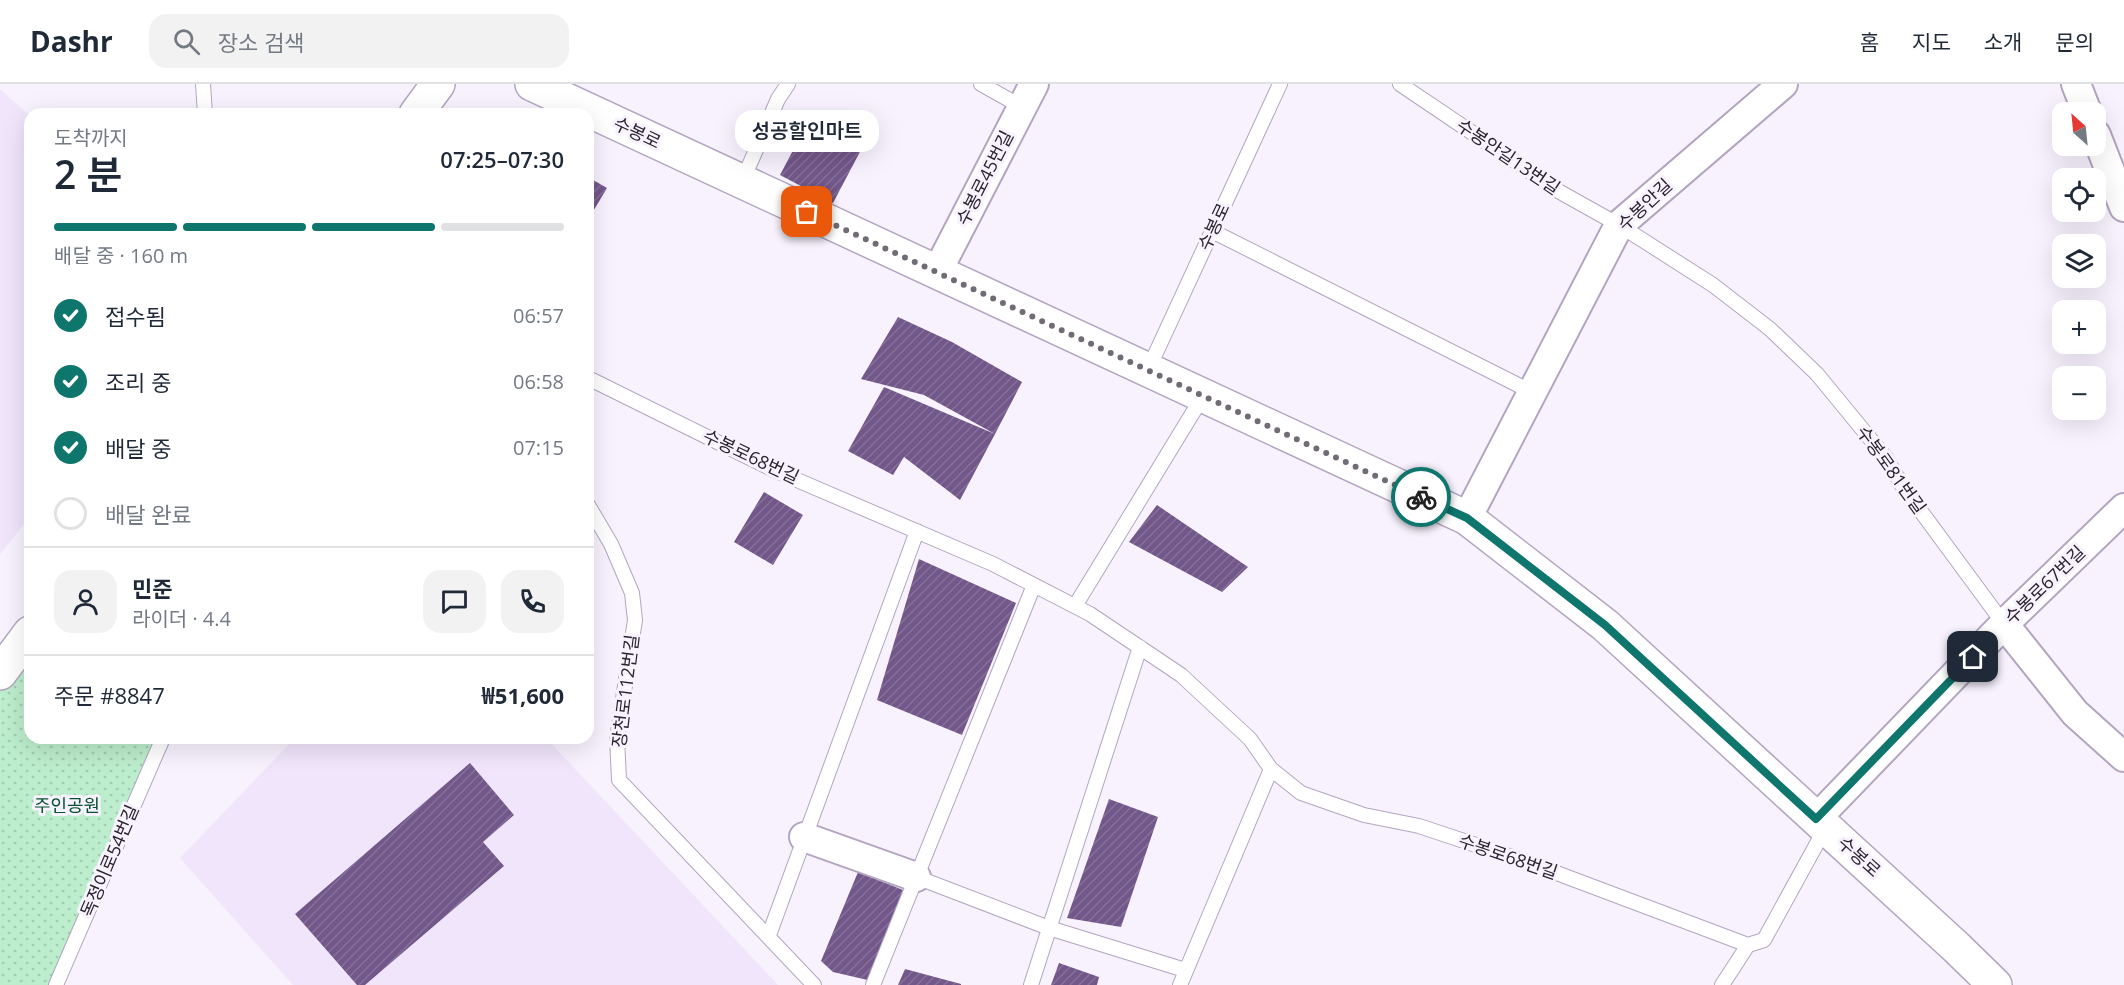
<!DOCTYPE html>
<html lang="ko">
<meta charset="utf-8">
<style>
:root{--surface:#fff;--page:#f2f2f3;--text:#1f2937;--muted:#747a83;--line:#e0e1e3;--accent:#0f766e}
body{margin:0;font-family:"Open Sans","Noto Sans KR",sans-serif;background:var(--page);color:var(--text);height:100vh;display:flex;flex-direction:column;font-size:22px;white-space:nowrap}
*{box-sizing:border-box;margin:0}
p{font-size:20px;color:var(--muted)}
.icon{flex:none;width:33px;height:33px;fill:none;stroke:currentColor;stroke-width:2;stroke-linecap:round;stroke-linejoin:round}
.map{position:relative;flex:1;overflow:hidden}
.panel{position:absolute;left:24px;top:24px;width:570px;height:636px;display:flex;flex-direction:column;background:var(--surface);border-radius:18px;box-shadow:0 6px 24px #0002}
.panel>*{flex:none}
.needle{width:39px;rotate:333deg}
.buttons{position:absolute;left:2052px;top:18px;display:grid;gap:12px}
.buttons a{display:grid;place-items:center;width:54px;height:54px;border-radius:12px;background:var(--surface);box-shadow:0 6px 24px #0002;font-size:30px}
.pin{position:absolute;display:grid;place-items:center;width:51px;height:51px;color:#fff;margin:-26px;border-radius:12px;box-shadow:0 3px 9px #0006}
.courier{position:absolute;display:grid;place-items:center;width:60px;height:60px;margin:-30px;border:4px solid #0f766e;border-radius:50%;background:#fff;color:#222;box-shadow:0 2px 8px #0007}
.bubble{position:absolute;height:42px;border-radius:18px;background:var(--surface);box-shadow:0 6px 24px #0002;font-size:20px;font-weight:600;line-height:42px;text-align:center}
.headline em{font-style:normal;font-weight:600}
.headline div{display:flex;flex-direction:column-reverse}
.headline{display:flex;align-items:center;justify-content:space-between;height:102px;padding:0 30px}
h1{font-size:39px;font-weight:600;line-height:45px}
.bar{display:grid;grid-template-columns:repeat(4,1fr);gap:9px 6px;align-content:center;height:72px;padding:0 30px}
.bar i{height:8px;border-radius:4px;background:var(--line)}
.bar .current{background:var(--accent)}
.bar p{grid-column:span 4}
.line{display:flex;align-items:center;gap:15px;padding:0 30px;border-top:2px solid var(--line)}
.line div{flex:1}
.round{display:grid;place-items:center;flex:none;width:63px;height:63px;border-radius:18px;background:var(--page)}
ol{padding:0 30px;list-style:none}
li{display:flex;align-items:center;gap:18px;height:66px}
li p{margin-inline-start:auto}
li .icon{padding:6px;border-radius:50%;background:var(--accent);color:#fff;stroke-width:4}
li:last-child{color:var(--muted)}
li i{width:33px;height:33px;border:3px solid var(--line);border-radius:50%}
header{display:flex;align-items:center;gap:36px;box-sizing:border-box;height:84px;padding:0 30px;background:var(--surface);border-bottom:2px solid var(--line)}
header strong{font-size:28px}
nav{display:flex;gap:33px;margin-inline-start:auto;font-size:21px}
.search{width:420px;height:54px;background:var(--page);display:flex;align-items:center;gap:15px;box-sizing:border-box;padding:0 21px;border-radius:18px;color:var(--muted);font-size:22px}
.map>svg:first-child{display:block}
.built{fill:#f0e5fb}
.green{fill:url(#green-dots)}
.building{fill:url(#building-hatch)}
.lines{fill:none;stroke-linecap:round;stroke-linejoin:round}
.service-casing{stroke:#b3a5c1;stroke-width:16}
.minor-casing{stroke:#b3a5c1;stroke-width:32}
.tertiary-casing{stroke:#b3a5c1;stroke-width:36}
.service{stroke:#fff;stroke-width:14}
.minor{stroke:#fff;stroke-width:28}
.tertiary{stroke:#fff;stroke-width:33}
.done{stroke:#716b76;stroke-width:6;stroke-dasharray:0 10.8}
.route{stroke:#0f766e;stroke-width:8}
.labels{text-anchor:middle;stroke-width:6;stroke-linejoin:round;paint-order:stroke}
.street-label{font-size:18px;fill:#28232d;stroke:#f8f2fe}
.park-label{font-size:18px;fill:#05522e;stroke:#f8f2fe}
</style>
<header>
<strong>Dashr</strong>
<div class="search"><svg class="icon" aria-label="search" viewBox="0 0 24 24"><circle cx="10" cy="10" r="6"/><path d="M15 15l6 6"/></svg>장소 검색</div>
<nav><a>홈</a><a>지도</a><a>소개</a><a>문의</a></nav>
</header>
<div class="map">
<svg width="2124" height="901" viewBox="0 0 2124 901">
<defs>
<pattern id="green-dots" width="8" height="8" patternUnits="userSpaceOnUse" patternTransform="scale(1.5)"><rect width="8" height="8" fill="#bcedcc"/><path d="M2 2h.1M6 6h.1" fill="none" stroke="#a2cbb0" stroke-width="1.8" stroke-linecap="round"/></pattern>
<pattern id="building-hatch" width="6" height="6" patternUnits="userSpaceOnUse" patternTransform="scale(1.5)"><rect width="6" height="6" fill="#72578a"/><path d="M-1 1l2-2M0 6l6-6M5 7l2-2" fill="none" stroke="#857098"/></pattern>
</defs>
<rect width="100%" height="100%" fill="#f8f2fe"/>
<path class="built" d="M 0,5 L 30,32 L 30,433 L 0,470 Z
M 295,654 L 546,654 L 778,901 L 293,901 L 180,774 Z"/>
<path class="green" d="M 30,549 L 30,654 L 172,654 L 56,901 L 0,901 L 0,590 Z"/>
<path class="building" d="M 809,36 L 862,64 L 833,119 L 780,91 Z
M 588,93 L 607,104 L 588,136 Z
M 898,233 L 952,258 L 1022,298 L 995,350 L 960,416 L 904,373 L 893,391 L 848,367 L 884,303 L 995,350 L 924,311 L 861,295 Z
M 764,408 L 803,431 L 773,481 L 734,458 Z
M 1157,421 L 1248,483 L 1222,508 L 1129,458 Z
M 919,475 L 1016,519 L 962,651 L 877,616 Z
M 470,679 L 514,731 L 483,758 L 504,782 L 365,901 L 357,901 L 295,830 Z
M 1109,715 L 1158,733 L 1121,843 L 1067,834 Z
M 858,788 L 908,808 L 872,897 L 833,888 L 821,877 Z
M 1059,879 L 1099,893 L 1097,901 L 1051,901 Z
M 905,885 L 961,900 L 961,901 L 898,901 Z"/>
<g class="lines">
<g class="service-casing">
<path id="service" d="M 203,0 L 205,30
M 981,0 L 1022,23
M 1400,0 L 1560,108 L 1619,141 L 1713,201 L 1770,245 L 1817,290 L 1886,374 L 1903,403 L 2004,540
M 742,98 L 778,15 L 788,0
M 1212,147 L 1532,308
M 1148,286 L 1280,0
M 588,294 L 776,387 L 993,480 L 1090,530 L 1181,591 L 1250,655 L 1271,685 L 1301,709 L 1364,731 L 1419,742 L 1530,779 L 1748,861
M 588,421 L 611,460 L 632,509 L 635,536 L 617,654 L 619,696 L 814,901
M 1075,522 L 1203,312
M 916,793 L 1049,844 L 1185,886
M 769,851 L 917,447
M 56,901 L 163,654
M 873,901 L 1034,501
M 1031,901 L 1140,563
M 1180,901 L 1271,685
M 1722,901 L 1748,861 L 1764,856 L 1826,743"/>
</g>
<g class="minor-casing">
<path id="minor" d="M 2076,0 L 2087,28
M 2096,51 L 2124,123
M 937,188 L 1034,0
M 1467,434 L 1619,141 L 1783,0
M 2004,540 L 2075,629 L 2124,673
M 1816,735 L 2004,540 L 2124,424
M 804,753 L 916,793"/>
</g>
<g class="tertiary-casing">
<path id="tertiary" d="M 532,0 L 1467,434 L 1605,541 L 1956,863 L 1995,901
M 416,30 L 438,0
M 0,589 L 30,549"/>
</g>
<use href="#service" class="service"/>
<use href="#minor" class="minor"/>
<use href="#tertiary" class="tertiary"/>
</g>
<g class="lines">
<path class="done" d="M 807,128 L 1421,413"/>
<path class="route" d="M 1421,413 L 1467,434 L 1605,541 L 1816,735 L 1973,573"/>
</g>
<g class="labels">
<g class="street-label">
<text transform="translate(637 49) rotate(25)" y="6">수봉로</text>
<text transform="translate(1508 73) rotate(34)" y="6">수봉안길13번길</text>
<text transform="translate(985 94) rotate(-63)" y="6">수봉로45번길</text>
<text transform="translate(1645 121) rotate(-43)" y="6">수봉안길</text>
<text transform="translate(1214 143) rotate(-65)" y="6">수봉로</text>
<text transform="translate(751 373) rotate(25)" y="6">수봉로68번길</text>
<text transform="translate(1891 386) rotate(54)" y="6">수봉로81번길</text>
<text transform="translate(2045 501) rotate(-44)" y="6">수봉로67번길</text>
<text transform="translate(626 607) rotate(-83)" y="6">장천로112번길</text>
<text transform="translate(1508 773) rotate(19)" y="6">수봉로68번길</text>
<text transform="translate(1859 773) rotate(42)" y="6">수봉로</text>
<text transform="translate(110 777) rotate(-67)" y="6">독정이로54번길</text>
</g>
<g class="park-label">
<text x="67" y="728">주인공원</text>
</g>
</g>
</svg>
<div class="buttons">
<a><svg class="needle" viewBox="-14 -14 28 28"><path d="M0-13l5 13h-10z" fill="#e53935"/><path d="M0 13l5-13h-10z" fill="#747a83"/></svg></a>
<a><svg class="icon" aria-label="locate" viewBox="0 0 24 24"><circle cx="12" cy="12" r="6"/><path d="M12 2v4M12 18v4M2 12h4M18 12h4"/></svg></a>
<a><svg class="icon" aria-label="layers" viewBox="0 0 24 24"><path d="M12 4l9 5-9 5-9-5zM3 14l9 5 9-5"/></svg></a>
<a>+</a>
<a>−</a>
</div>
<div class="pin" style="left:807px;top:128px;background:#ea580c"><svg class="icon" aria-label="bag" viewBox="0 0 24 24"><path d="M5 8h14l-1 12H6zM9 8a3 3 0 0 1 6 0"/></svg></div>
<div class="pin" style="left:1973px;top:573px;background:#1f2937"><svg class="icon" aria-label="home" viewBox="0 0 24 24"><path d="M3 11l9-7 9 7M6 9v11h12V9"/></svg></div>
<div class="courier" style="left:1421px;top:413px"><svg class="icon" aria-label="bike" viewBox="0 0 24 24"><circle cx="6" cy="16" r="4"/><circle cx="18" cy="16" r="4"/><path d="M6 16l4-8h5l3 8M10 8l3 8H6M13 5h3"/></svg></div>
<div class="bubble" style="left:735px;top:26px;width:144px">성공할인마트</div>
<section class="panel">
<div class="headline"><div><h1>2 분</h1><p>도착까지</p></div><em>07:25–07:30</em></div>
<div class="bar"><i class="current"></i><i class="current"></i><i class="current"></i><i></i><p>배달 중 · 160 m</p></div>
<ol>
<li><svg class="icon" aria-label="check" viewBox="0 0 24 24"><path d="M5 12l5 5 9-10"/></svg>접수됨<p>06:57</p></li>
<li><svg class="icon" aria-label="check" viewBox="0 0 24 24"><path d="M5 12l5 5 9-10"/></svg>조리 중<p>06:58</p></li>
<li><svg class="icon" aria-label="check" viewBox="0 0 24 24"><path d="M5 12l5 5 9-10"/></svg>배달 중<p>07:15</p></li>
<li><i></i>배달 완료</li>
</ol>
<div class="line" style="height:108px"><a class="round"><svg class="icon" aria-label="person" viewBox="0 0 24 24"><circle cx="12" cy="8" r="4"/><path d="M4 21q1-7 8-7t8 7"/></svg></a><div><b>민준</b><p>라이더 · 4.4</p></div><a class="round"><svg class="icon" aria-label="chat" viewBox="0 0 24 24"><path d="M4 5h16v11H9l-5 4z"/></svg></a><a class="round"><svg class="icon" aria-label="phone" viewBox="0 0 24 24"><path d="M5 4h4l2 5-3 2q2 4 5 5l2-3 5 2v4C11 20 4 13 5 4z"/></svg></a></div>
<div class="line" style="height:78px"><div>주문 #8847</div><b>₩51,600</b></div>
</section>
</div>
